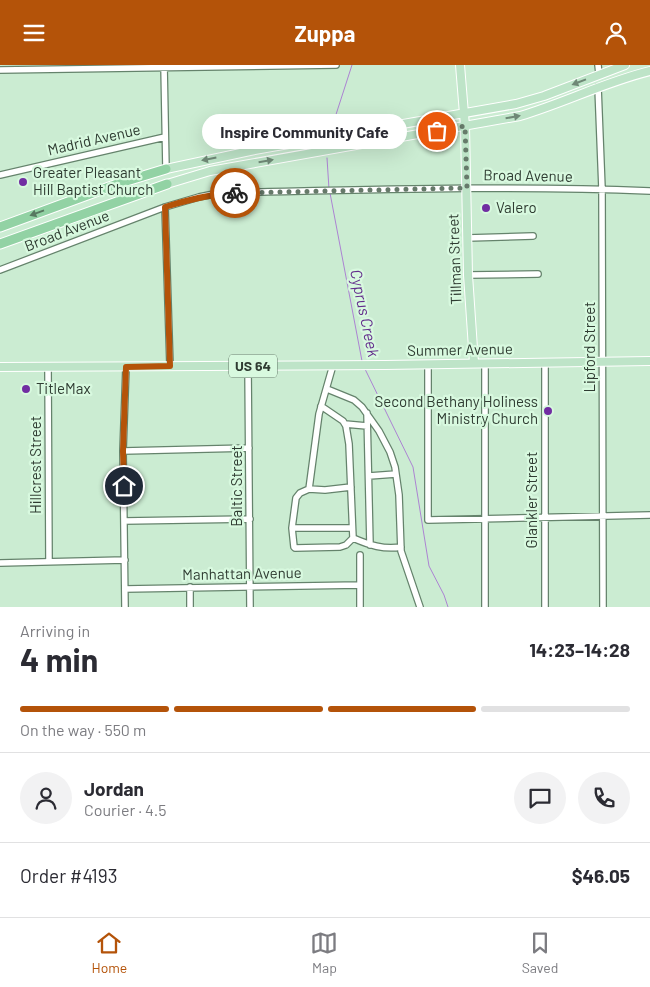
<!DOCTYPE html>
<meta charset="utf-8">
<style>
:root{--surface:#fff;--page:#f2f2f3;--text:#2b2b33;--muted:#7c7c81;--line:#e1e1e2;--accent:#b45309}
body{margin:0;font-family:Barlow,sans-serif;background:var(--page);color:var(--text);height:100vh;display:flex;flex-direction:column;font-size:19px;white-space:nowrap}
*{box-sizing:border-box;margin:0}
p{font-size:16px;color:var(--muted)}
.icon{flex:none;width:28px;height:28px;fill:none;stroke:currentColor;stroke-width:2;stroke-linecap:round;stroke-linejoin:round}
.map{position:relative;height:542px;overflow:hidden}
.panel{display:flex;flex-direction:column;background:var(--surface);flex:1}
.panel>*{flex:none}
.pin{position:absolute;display:grid;place-items:center;width:42px;height:42px;color:#fff;margin:-21px;border:2px solid #fff;border-radius:50%;box-shadow:0 1px 5px #0007}
.courier{position:absolute;display:grid;place-items:center;width:50px;height:50px;margin:-25px;border:4px solid #b45309;border-radius:50%;background:#fff;color:#222;box-shadow:0 1px 6px #0007}
.bubble{position:absolute;height:35px;border-radius:18px;background:var(--surface);box-shadow:0 5px 20px #0002;font-size:16px;font-weight:700;line-height:35px;text-align:center}
.headline em{font-style:normal;font-weight:700}
.headline div{display:flex;flex-direction:column-reverse}
.headline{display:flex;align-items:center;justify-content:space-between;height:85px;padding:0 20px}
h1{font-size:32px;font-weight:700;line-height:38px}
.bar{display:grid;grid-template-columns:repeat(4,1fr);gap:8px 5px;align-content:center;height:60px;padding:0 20px}
.bar i{height:6px;border-radius:4px;background:var(--line)}
.bar .on{background:var(--accent)}
.bar p{grid-column:span 4}
.line{display:flex;align-items:center;gap:12px;padding:0 20px;border-top:1px solid var(--line)}
.line div{flex:1}
.round{display:grid;place-items:center;flex:none;width:52px;height:52px;border-radius:26px;background:var(--page)}
header{display:flex;justify-content:space-between;align-items:center;height:65px;padding:0 20px;background:var(--accent);color:#fff;font-size:22px;font-weight:700}
.tabs{display:flex;justify-content:space-around;align-items:center;height:70px;border-top:1px solid var(--line);background:var(--surface);font-size:14px;color:var(--muted)}
.tabs a{display:grid;justify-items:center;gap:2px}
.tabs .on{color:var(--accent)}
.map>svg:first-child{display:block}
.lines{fill:none;stroke-linecap:round;stroke-linejoin:round}
.stream{stroke:#ac83d2;stroke-width:1}
.minor-casing{stroke:#65836c;stroke-width:8}
.major-casing{stroke:#fff;stroke-width:10}
.highway-casing{stroke:#fff;stroke-width:11}
.minor{stroke:#fff;stroke-width:5.5}
.major{stroke:#bee4c8;stroke-width:8}
.highway{stroke:#92d2a4;stroke-width:9}
.oneway{fill:#6f8876}
.oneway2{fill:#577860}
.done{stroke:#667a6a;stroke-width:5;stroke-dasharray:0 9}
.route{stroke:#b45309;stroke-width:6}
.poi-dot{fill:#712da2;stroke:#d8f9df;stroke-width:2}
.labels{text-anchor:middle;stroke-width:4.5;stroke-linejoin:round;paint-order:stroke}
.shield{fill:#d8f9df;stroke:#627566;stroke-width:1}
.shield-label{font-size:14px;font-weight:bold;fill:#2f3c32}
.street-label{font-size:15px;fill:#2f3c32;stroke:#d8f9df}
.poi-label{font-size:15px;fill:#2f3c32;stroke:#d8f9df;text-anchor:start}
.water-label{font-size:16px;font-style:italic;fill:#632e8c;stroke:#d8f9df}
</style>
<header><svg class="icon" aria-label="menu" viewBox="0 0 24 24"><path d="M4 6h16M4 12h16M4 18h16"/></svg>Zuppa<svg class="icon" aria-label="person" viewBox="0 0 24 24"><circle cx="12" cy="8" r="4"/><path d="M4 21q1-7 8-7t8 7"/></svg></header>
<div class="map">
<svg width="650" height="542" viewBox="0 0 650 542">
<rect width="100%" height="100%" fill="#cbecd2"/>
<g class="lines">
<path class="stream" d="M 331,65 L 352,0
M 327,93 L 329,124
M 330,128 L 362,296
M 365,304 L 413,402 L 429,501 L 444,530 L 448,542"/>
<g class="minor-casing">
<path id="minor" d="M 164,0 L 166,104
M 598,0 L 599,9
M 0,5 L 336,0
M 598,22 L 602,124 L 603,542
M 0,110 L 165,72
M 165,142 L 170,301
M 467,173 L 533,171
M 0,205 L 165,142 L 199,132 L 219,128 C 362,125 506,120 650,126
M 468,210 L 538,209
M 545,297 L 545,542
M 485,298 L 485,542
M 428,299 L 428,455 L 650,450
M 248,301 L 250,542
M 48,302 L 49,497
M 327,324 L 354,335 L 362,342 L 379,366 L 390,387 L 395,402 L 399,430 L 401,486 L 420,542
M 321,341 L 343,356 L 346,361 L 349,379 L 353,473
M 367,348 L 370,480
M 345,359 L 367,361
M 123,386 L 249,383
M 369,411 L 396,409
M 351,422 L 325,425 L 309,424 L 300,428 L 296,433 L 292,463 L 352,463
M 309,424 L 319,349 L 333,300
M 124,456 L 250,454
M 292,463 L 294,482 L 295,483 L 340,482 L 346,480 L 353,473
M 353,473 C 369,480 384,485 401,482
M 360,490 L 360,542
M 0,498 L 125,495
M 190,522 L 190,542
M 125,524 L 360,520
M 125,542 L 123,386 L 126,302"/>
</g>
<g class="major-casing">
<path id="major" d="M 460,0 L 465,61 L 468,210 L 474,298
M 166,104 L 250,86 L 516,39 L 544,31 L 625,0
M 167,119 L 210,106 L 520,51 C 564,38 605,17 650,6
M 0,302 L 385,300 L 650,296"/>
</g>
<g class="highway-casing">
<path id="highway" d="M 0,162 L 120,118 L 166,104
M 0,179 L 167,119"/>
</g>
<use href="#minor" class="minor"/>
<use href="#major" class="major"/>
<use href="#highway" class="highway"/>
</g>
<defs><path id="oneway-solid" d="M-6-.8H1V-3.2L6.5 0L1 3.2V.8H-6Z" transform="scale(1.25)"/></defs>
<g class="oneway">
<use href="#oneway-solid" transform="translate(579 17) rotate(159)"/>
<use href="#oneway-solid" transform="translate(513 52) rotate(-10)"/>
<use href="#oneway-solid" transform="translate(209 94) rotate(169)"/>
<use href="#oneway-solid" transform="translate(266 96) rotate(-10)"/>
</g>
<use class="oneway2" href="#oneway-solid" transform="translate(37 148) rotate(160)"/>
<g class="lines">
<path class="done" d="M 235,128 L 467,123 L 465,61 L 437,66"/>
<path class="route" d="M 124,421 L 123,386 L 126,302 L 170,301 L 165,142 C 188,135 210,129 235,128"/>
</g>
<g class="poi-dot">
<circle cx="23" cy="117" r="5"/>
<circle cx="486" cy="143" r="5"/>
<circle cx="26" cy="324" r="5"/>
<circle cx="548" cy="346" r="5"/>
</g>
<g class="labels">
<rect class="shield" x="229" y="289.5" width="48" height="23" rx="4"/>
<g class="shield-label">
<text x="253" y="306">US 64</text>
</g>
<g class="street-label">
<text transform="translate(94 75) rotate(-13)" y="5">Madrid Avenue</text>
<text transform="translate(528 111) rotate(1)" y="5">Broad Avenue</text>
<text transform="translate(67 166) rotate(-21)" y="5">Broad Avenue</text>
<text transform="translate(455 194) rotate(-92)" y="5">Tillman Street</text>
<text transform="translate(590 282) rotate(-90)" y="5">Lipford Street</text>
<text transform="translate(460 285) rotate(-1)" y="5">Summer Avenue</text>
<text transform="translate(36 400) rotate(-90)" y="5">Hillcrest Street</text>
<text transform="translate(237 421) rotate(-90)" y="5">Baltic Street</text>
<text transform="translate(532 435) rotate(-90)" y="5">Glankler Street</text>
<text transform="translate(242 509) rotate(-1)" y="5">Manhattan Avenue</text>
</g>
<g class="poi-label">
<text x="33" y="113">Greater Pleasant<tspan x="33" dy="17">Hill Baptist Church</tspan></text>
<text x="496" y="148">Valero</text>
<text x="36" y="329">TitleMax</text>
<text x="538" y="342" text-anchor="end">Second Bethany Holiness<tspan x="538" dy="17">Ministry Church</tspan></text>
</g>
<g class="water-label">
<text transform="translate(365 248) rotate(78)" y="6">Cyprus Creek</text>
</g>
</g>
</svg>
<div class="pin" style="left:437px;top:66px;background:#ea580c"><svg class="icon" aria-label="bag" viewBox="0 0 24 24"><path d="M5 8h14l-1 12H6zM9 8a3 3 0 0 1 6 0"/></svg></div>
<div class="pin" style="left:124px;top:421px;background:#1f2937"><svg class="icon" aria-label="home" viewBox="0 0 24 24"><path d="M3 11l9-7 9 7M6 9v11h12V9"/></svg></div>
<div class="courier" style="left:235px;top:128px"><svg class="icon" aria-label="bike" viewBox="0 0 24 24"><circle cx="6" cy="16" r="4"/><circle cx="18" cy="16" r="4"/><path d="M6 16l4-8h5l3 8M10 8l3 8H6M13 5h3"/></svg></div>
<div class="bubble" style="left:202px;top:49px;width:205px">Inspire Community Cafe</div>
</div>
<section class="panel">
<div class="headline"><div><h1>4 min</h1><p>Arriving in</p></div><em>14:23–14:28</em></div>
<div class="bar"><i class="on"></i><i class="on"></i><i class="on"></i><i></i><p>On the way · 550 m</p></div>
<div class="line" style="height:90px"><a class="round"><svg class="icon" aria-label="person" viewBox="0 0 24 24"><circle cx="12" cy="8" r="4"/><path d="M4 21q1-7 8-7t8 7"/></svg></a><div><b>Jordan</b><p>Courier · 4.5</p></div><a class="round"><svg class="icon" aria-label="chat" viewBox="0 0 24 24"><path d="M4 5h16v11H9l-5 4z"/></svg></a><a class="round"><svg class="icon" aria-label="phone" viewBox="0 0 24 24"><path d="M5 4h4l2 5-3 2q2 4 5 5l2-3 5 2v4C11 20 4 13 5 4z"/></svg></a></div>
<div class="line" style="height:65px"><div>Order #4193</div><b>$46.05</b></div>
</section>
<nav class="tabs">
<a class="on"><svg class="icon" aria-label="home" viewBox="0 0 24 24"><path d="M3 11l9-7 9 7M6 9v11h12V9"/></svg>Home</a>
<a><svg class="icon" aria-label="map" viewBox="0 0 24 24"><path d="M3 6l6-2 6 2 6-2v14l-6 2-6-2-6 2zM9 4v14M15 6v14"/></svg>Map</a>
<a><svg class="icon" aria-label="saved" viewBox="0 0 24 24"><path d="M7 4h10v16l-5-4-5 4z"/></svg>Saved</a>
</nav>
